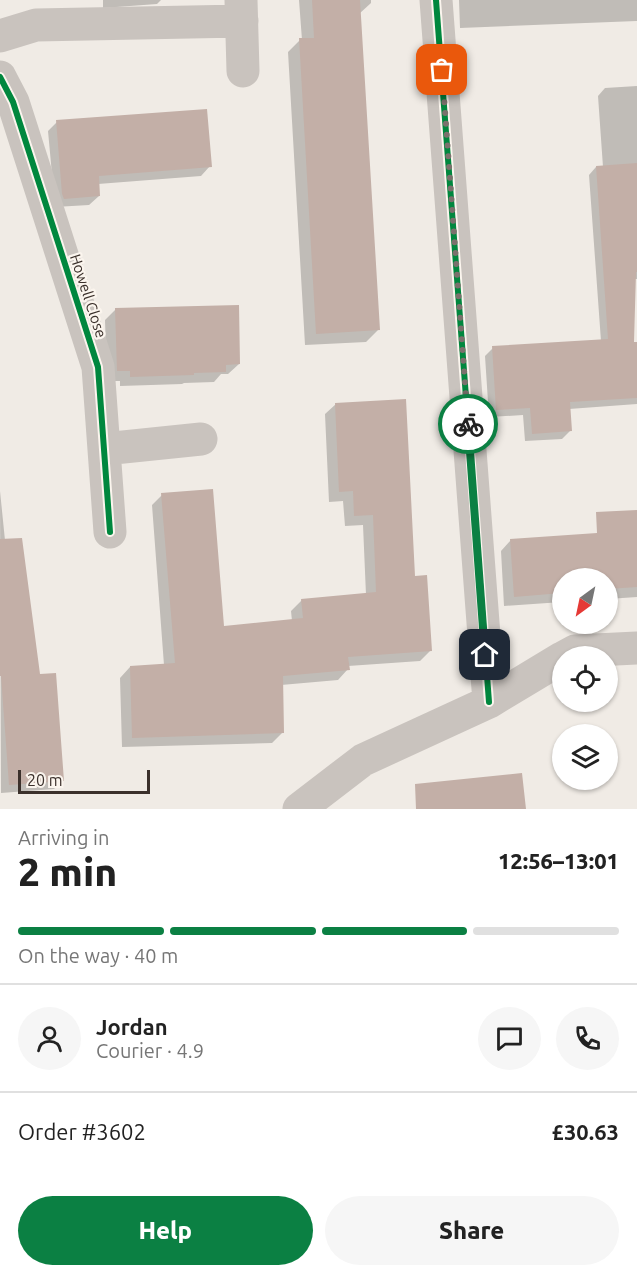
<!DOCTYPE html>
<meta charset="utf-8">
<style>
:root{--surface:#fff;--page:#f6f6f6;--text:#222;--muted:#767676;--line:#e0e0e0;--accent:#0b8043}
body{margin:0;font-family:Ubuntu,sans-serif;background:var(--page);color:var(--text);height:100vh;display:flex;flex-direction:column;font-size:22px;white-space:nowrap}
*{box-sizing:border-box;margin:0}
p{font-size:20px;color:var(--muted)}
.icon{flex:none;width:33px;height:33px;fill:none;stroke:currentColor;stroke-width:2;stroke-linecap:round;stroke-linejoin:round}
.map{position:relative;height:809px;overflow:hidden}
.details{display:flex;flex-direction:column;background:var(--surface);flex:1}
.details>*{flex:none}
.needle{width:39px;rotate:213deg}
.tools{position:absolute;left:552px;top:568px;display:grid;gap:12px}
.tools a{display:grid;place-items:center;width:66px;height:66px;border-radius:50%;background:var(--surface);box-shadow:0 2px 4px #0004;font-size:30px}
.scale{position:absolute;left:18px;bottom:15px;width:132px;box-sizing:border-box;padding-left:6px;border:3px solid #3b302b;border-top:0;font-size:16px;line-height:21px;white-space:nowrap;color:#3b302b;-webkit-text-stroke:4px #fbf5ee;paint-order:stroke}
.pin{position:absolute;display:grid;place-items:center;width:51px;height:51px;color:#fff;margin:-26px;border-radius:12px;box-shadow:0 3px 9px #0006}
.courier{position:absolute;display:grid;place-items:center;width:60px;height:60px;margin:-30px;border:4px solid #0b8043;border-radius:50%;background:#fff;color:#222;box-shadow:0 2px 8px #0007}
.overview em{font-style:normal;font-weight:800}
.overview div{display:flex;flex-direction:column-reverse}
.overview{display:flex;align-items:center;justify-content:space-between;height:102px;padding:0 18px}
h1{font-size:39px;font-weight:800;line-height:45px}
.bar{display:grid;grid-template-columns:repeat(4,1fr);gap:9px 6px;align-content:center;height:72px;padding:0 18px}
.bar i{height:8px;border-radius:4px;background:var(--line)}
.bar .selected{background:var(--accent)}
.bar p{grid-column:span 4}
.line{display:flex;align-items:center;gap:15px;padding:0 18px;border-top:2px solid var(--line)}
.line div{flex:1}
.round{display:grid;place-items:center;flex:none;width:63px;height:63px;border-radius:32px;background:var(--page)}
.action{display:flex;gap:12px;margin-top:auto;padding:12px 18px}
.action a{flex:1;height:69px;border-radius:36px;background:var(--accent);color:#fff;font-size:24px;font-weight:800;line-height:69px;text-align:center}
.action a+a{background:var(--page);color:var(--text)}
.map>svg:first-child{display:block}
.shadow{fill:#0003}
.building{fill:#c3afa7}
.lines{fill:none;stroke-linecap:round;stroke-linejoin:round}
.street{stroke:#c9c3be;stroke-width:33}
.cycleway-casing{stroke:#fbf5ee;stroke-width:10}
.cycleway{stroke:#00873e;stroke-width:6}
.done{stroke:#7a716c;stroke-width:6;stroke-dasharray:0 10.8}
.route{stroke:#0b8043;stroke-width:8}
.labels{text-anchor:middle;stroke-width:4.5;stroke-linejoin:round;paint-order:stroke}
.street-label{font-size:15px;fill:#3b302b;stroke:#fbf5ee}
</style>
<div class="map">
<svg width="637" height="809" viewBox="0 0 637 809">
<rect width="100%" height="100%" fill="#f0ebe5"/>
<path class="shadow" d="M 103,0 L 161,0 L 157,4 L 103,8 Z
M 299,0 L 371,0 L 371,3 L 359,14 L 378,330 L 366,342 L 305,345 L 288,52 L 300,40 L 302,40 Z
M 459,0 L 637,0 L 637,21 L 460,28 Z
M 637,86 L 637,279 L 634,279 L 633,343 L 637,343 L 637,404 L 569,409 L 570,431 L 562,439 L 525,441 L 523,415 L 489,417 L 485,356 L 493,348 L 601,341 L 589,175 L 596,167 L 603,167 L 598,96 L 605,88 Z
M 57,122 L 210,166 L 201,176 L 98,184 L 99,196 L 89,205 L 55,207 L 48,131 Z
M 116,309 L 239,364 L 228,374 L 221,374 L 214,382 L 184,383 L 182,384 L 120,386 L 120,381 L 107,381 L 105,320 Z
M 336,404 L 413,577 L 431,650 L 420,661 L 348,666 L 348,669 L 338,680 L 281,685 L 283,732 L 272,743 L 122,747 L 120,678 L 130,667 L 164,665 L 152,505 L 162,495 L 223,628 L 292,621 L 291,611 L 302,600 L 366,595 L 363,525 L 345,526 L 343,501 L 329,502 L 325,414 Z
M 0,491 L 8,570 L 39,676 L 62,781 L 54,789 L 1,793 Z
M 637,529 L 637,597 L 608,599 L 608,579 L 562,579 L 562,602 L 504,606 L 501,551 L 511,540 L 595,535 L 598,532 Z"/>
<path class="building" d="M 312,0 L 360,0 L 380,330 L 316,334 L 299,38 L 314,38 Z
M 207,109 L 212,167 L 99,176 L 100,196 L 64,199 L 62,194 L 56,120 Z
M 637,163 L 637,272 L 636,272 L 634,342 L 637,342 L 637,398 L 570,402 L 572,431 L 532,434 L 530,408 L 496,410 L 492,346 L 608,339 L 596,166 Z
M 239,305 L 240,364 L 226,365 L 226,372 L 194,373 L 194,375 L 130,377 L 130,371 L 117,371 L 115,308 Z
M 406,399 L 415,576 L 427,575 L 432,651 L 348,657 L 350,670 L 283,676 L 284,733 L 132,738 L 130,666 L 175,663 L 161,493 L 213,489 L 224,626 L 303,618 L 301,599 L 376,592 L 373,515 L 354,516 L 353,491 L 339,492 L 335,403 Z
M 637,510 L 637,587 L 608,589 L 608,579 L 562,579 L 562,593 L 514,597 L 510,539 L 597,533 L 596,512 Z
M 22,538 L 40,674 L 56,673 L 64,781 L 9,785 L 1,676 L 0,676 L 0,539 Z
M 522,773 L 526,809 L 416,809 L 415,784 Z"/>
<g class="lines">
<path class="street" d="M 241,0 L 243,71
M 436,0 L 489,702
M 0,36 L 36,25 L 242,21
M 0,77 L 13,102 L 98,367 L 110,532
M 104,449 L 201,439
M 564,657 L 575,651 L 637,648
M 299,809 L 363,760 L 489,702 L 562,658"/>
<g class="cycleway-casing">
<path id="cycleway" d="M 436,0 L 489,702
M 0,77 L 13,102 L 98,367 L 110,532"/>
</g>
<use href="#cycleway" class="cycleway"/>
</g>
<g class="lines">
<path class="done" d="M 442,70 L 468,424"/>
<path class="route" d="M 468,424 L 485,655"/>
</g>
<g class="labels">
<g class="street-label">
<text transform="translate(88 296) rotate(72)" y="5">Howell Close</text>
</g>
</g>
</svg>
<div class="tools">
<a><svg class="needle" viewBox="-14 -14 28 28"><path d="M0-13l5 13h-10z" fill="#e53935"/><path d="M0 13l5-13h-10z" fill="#767676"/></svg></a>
<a><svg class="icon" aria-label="locate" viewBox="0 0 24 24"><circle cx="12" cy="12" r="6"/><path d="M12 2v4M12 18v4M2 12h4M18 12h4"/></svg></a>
<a><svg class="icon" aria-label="layers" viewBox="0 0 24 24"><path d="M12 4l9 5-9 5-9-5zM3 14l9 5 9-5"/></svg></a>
</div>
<div class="scale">20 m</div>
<div class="pin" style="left:442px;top:70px;background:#ea580c"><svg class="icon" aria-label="bag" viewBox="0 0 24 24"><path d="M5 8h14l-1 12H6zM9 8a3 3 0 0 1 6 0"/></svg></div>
<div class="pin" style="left:485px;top:655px;background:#1f2937"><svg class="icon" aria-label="home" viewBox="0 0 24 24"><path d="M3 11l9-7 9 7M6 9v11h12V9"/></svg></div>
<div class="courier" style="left:468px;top:424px"><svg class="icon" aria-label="bike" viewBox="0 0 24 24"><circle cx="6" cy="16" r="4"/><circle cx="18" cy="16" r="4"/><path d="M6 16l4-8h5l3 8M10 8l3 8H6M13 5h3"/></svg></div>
</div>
<section class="details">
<div class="overview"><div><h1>2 min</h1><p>Arriving in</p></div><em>12:56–13:01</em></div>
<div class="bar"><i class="selected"></i><i class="selected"></i><i class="selected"></i><i></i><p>On the way · 40 m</p></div>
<div class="line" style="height:108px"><a class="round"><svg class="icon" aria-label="person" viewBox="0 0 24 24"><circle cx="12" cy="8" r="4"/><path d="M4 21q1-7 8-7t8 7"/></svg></a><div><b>Jordan</b><p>Courier · 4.9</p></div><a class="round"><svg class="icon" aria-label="chat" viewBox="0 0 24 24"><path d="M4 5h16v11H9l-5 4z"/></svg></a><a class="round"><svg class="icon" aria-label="phone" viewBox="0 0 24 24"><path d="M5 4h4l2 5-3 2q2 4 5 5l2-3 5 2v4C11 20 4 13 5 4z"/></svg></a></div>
<div class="line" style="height:78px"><div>Order #3602</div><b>£30.63</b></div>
<div class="action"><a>Help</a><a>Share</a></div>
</section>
